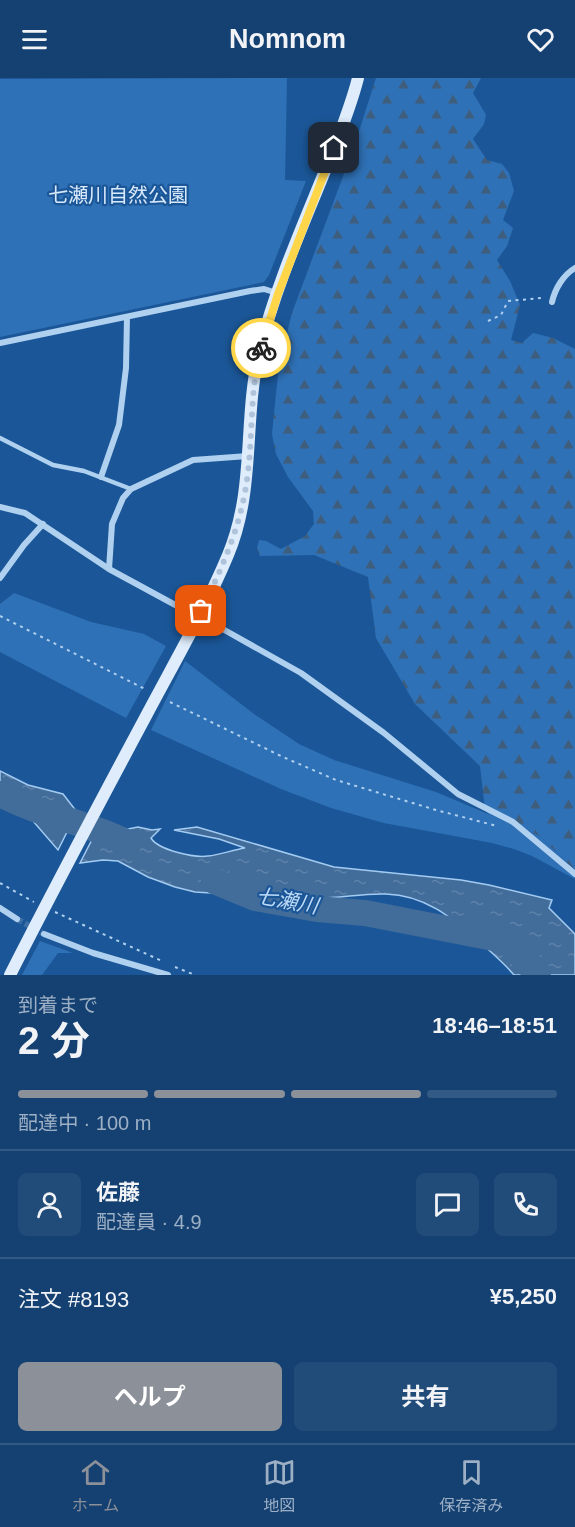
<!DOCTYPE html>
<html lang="ja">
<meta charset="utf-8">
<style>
:root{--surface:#144172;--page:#214c7a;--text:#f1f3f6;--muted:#9dafc4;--line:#335a84;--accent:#8c9099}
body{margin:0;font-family:Arial,"Noto Sans JP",sans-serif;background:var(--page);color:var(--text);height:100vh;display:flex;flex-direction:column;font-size:22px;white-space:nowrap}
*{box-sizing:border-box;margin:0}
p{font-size:20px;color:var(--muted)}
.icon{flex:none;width:33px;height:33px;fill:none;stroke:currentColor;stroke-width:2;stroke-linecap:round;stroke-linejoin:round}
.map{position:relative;height:897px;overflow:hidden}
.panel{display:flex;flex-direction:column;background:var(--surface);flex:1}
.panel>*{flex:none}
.pin{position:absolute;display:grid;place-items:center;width:51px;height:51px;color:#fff;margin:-26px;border-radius:12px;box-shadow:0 3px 9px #0006}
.courier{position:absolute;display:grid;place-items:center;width:60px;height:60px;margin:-30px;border:4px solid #ffd54a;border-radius:50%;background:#fff;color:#222;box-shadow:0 2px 8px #0007}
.summary em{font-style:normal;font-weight:700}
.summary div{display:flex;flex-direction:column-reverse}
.summary{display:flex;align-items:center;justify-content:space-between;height:102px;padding:0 18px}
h1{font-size:39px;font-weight:700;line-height:45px}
.bar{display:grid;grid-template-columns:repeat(4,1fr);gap:9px 6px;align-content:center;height:72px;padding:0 18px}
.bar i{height:8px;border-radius:4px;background:var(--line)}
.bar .on{background:var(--accent)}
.bar p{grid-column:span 4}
.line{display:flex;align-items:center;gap:15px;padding:0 18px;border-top:2px solid var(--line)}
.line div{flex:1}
.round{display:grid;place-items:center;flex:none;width:63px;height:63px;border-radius:9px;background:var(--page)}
.action{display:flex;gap:12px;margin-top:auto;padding:12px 18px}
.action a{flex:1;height:69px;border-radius:9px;background:var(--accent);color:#fff;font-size:24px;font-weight:700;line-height:69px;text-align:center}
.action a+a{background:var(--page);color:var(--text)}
header{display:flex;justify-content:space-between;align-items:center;height:78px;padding:0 18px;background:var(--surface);font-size:27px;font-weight:700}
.dock{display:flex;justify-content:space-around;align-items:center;height:84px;border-top:2px solid var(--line);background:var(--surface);font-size:16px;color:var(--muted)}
.dock a{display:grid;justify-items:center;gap:3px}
.dock .on{color:var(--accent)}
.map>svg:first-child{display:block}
.green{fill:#2f71b6}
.forest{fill:url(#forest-firs)}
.water{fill:url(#water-ripples);stroke:#a3cbf2;stroke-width:1.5}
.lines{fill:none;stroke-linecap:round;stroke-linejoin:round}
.river{stroke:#426c9a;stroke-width:26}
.street-tunnel{stroke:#3d70a7;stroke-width:6;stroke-dasharray:6 3;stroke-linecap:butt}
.path{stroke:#b0d0f0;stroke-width:2;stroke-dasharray:3 4.5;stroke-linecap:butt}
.lane{stroke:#b0d0f0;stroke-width:4.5}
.street{stroke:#b0d0f0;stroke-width:6}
.secondary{stroke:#deecfb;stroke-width:12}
.done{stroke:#afc4db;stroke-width:6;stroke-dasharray:0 10.8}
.route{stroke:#ffd54a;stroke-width:8}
.labels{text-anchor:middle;stroke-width:4.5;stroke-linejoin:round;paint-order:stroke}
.park-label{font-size:20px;fill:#d7e9fb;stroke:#1b5798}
.water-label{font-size:21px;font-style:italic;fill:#bcd9f7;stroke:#1b5798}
</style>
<header><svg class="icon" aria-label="menu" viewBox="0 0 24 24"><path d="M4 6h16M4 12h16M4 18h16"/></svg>Nomnom<svg class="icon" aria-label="heart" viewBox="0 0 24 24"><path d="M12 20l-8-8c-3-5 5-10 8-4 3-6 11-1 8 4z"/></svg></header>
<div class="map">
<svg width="575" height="897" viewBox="0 0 575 897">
<defs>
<pattern id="forest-firs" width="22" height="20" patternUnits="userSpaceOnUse" patternTransform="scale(1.5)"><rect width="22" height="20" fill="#2f71b6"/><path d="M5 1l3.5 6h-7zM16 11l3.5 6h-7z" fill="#3f5d7c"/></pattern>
<pattern id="water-ripples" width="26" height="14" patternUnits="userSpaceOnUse" patternTransform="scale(1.5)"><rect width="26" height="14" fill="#426c9a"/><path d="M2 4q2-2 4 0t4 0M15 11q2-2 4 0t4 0" fill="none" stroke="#5e82a9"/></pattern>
</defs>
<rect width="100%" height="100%" fill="#1b5798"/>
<path class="green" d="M 287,0 L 285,102 L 306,103 L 269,197 L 264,204 L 0,259 L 0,1 Z
M 14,515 L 91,544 L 144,556 L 166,568 L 126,640 L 0,574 L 0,526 Z
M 185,583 L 254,636 L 299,666 L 334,682 L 436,714 L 540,758 L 575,792 L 575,801 L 532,778 L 514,771 L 492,765 L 384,745 L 331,730 L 281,711 L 151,652 Z
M 40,863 L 73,875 L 58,875 L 42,897 L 22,897 Z"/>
<path class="forest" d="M 376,0 L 481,0 L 473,15 L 486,37 L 484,46 L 473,61 L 487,82 L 502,86 L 509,95 L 514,113 L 503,142 L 513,150 L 507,168 L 497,182 L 510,203 L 520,227 L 511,262 L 522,265 L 533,255 L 553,260 L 575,271 L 575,792 L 540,758 L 488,736 L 485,731 L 480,688 L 415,626 L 376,560 L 368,499 L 314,477 L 260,478 L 257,471 L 259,462 L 266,463 L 281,471 L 305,458 L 314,446 L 313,433 L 288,399 L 276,376 L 272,356 L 279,286 L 292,235 L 354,69 Z"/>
<path class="water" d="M 0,693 L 28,707 L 63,716 L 77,734 L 58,772 L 33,743 L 0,723 Z
M 99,748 L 113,751 L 128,751 L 138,749 L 152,752 L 160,751 L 151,760 C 158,772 194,780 208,778 C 220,777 232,772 245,770 L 219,761 L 174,752 L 197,749 L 334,789 L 461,802 L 489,807 L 552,822 L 549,830 L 575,856 L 575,897 L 514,897 C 504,885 493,876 481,865 C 453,841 426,817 386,816 C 364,815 341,820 318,820 C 277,819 236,816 195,814 L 175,809 L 148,799 L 118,783 L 103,782 L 80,785 Z"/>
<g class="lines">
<path class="river" d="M 0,716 C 41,738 87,744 128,765
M 214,803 L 255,820 L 317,831 L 365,835 L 509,863 L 538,897"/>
<path class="street-tunnel" d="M 179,529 L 212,545
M 17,841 L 44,856"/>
<path class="path" d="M 488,243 L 501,237 L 508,223 L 542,220
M 0,538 L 145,611
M 170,624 L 283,679 L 336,702 L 436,732 L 497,748
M 0,805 L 34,824
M 55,834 L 164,884
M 175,889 L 195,897"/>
<path class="lane" d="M 0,360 L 53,387 L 84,393 L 131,411"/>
<path class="street" d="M 552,224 C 555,211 563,197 575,190
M 0,265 L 250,213 L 264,211 L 277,215
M 101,399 L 119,347 L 126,290 L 127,239
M 0,429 L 25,435 L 109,491 L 179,529
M 109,491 L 112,446 L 123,420 L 131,411 L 193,382 L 248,378
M 0,500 L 24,467 L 43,446
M 212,545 L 301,595 L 384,655 L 458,716 L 513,744 L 575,796
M 0,830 L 17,841
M 44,856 L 93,875 L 168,897"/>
<path class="secondary" d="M 10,897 C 54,810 100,724 146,638 C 174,585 205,532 228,477 C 256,410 243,343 259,275 C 275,209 304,145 329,83 C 340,55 351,28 358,0"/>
</g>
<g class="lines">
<path class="done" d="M 201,533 C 224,486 242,446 248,394 C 253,352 250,311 261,270"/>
<path class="route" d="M 261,270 L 278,216 L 334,70"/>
</g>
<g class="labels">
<g class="park-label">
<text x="118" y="124">七瀬川自然公園</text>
</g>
<g class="water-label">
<text transform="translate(287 823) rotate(10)" y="7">七瀬川</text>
</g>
</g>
</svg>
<div class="pin" style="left:201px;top:533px;background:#ea580c"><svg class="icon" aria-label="bag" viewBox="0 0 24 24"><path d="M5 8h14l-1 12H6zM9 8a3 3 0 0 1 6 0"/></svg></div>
<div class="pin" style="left:334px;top:70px;background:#1f2937"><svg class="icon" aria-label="home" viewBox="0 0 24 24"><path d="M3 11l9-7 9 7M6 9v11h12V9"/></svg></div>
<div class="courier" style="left:261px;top:270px"><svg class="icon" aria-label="bike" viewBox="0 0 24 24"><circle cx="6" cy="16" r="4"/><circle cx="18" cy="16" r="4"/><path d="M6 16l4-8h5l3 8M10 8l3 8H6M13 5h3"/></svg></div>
</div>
<section class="panel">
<div class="summary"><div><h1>2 分</h1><p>到着まで</p></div><em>18:46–18:51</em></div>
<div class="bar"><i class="on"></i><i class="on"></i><i class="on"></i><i></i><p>配達中 · 100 m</p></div>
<div class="line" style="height:108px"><a class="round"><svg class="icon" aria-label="person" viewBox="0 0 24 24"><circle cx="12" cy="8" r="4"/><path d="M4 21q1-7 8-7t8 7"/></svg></a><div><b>佐藤</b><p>配達員 · 4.9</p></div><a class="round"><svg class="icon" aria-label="chat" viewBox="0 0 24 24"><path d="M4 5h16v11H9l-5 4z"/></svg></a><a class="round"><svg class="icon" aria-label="phone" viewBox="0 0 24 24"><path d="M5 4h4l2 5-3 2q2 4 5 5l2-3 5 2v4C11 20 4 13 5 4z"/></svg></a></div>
<div class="line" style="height:78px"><div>注文 #8193</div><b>¥5,250</b></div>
<div class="action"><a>ヘルプ</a><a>共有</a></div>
</section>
<nav class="dock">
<a class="on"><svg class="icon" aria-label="home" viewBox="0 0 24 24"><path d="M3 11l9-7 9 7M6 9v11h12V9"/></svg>ホーム</a>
<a><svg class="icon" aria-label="map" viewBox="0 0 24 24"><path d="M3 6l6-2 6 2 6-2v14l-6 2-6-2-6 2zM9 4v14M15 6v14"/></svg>地図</a>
<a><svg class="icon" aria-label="saved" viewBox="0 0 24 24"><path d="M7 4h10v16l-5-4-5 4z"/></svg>保存済み</a>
</nav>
